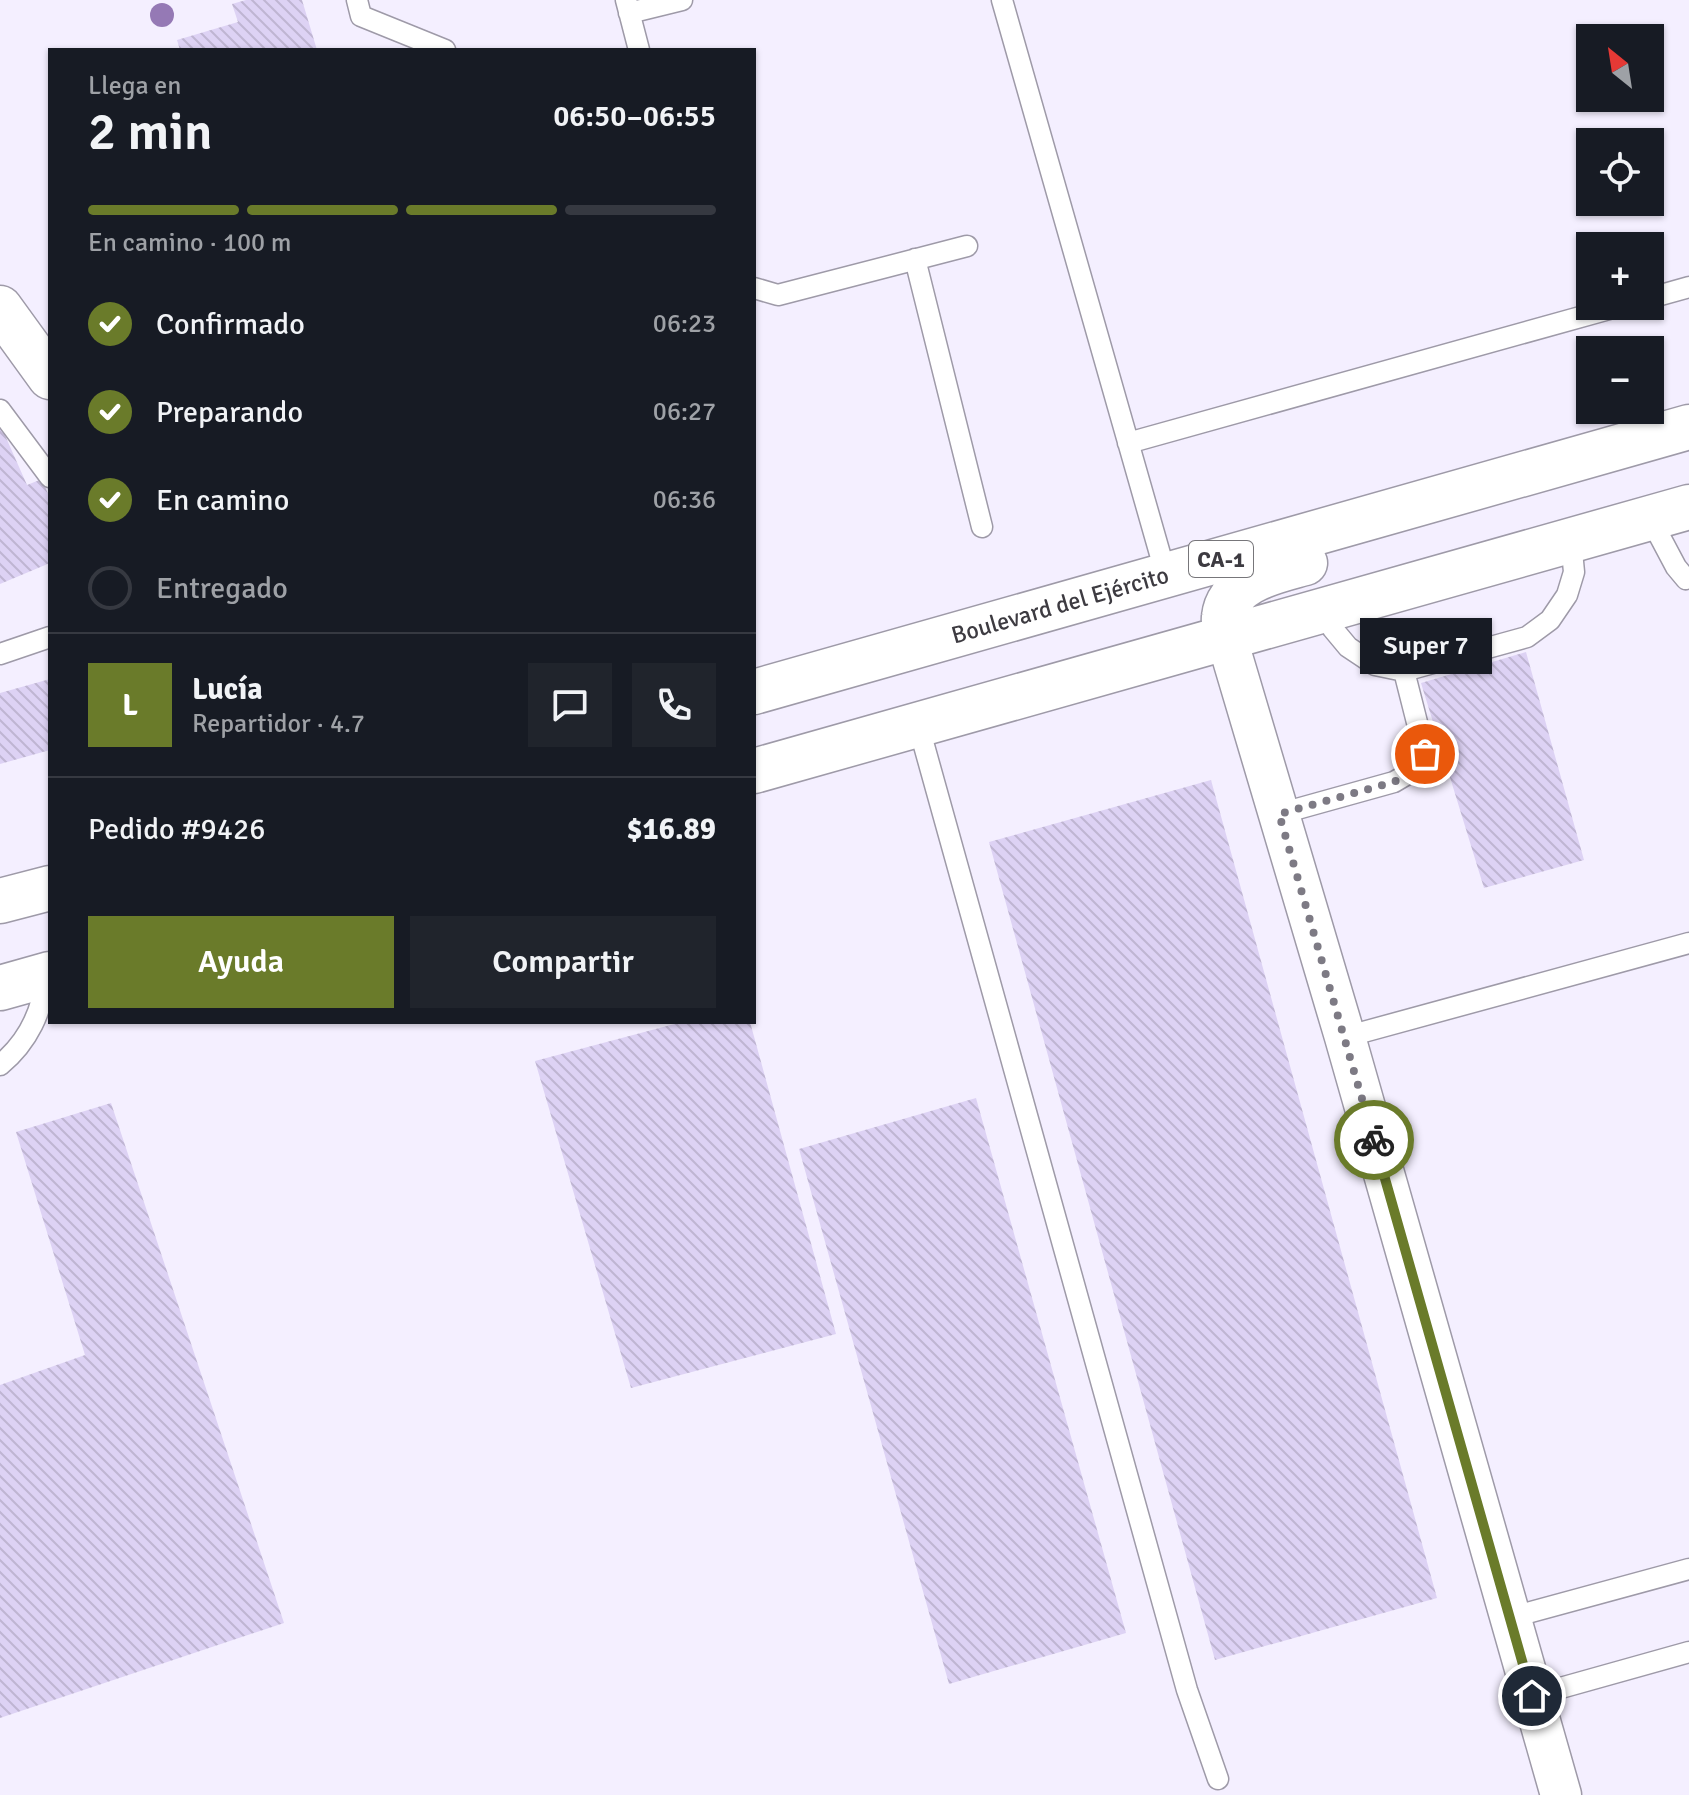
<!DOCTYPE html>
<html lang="es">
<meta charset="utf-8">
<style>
:root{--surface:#171b24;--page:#20242c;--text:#f1f3f6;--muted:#9ea1a6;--line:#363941;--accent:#6a7b2a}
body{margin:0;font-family:Signika,sans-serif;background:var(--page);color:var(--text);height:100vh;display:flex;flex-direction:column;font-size:30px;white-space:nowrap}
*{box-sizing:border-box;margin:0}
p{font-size:26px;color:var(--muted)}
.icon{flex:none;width:44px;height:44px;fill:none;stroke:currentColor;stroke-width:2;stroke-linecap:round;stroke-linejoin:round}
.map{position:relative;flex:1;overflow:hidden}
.side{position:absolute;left:48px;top:48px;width:708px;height:976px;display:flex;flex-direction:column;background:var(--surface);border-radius:0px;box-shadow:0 2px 6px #0004}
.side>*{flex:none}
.needle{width:52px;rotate:330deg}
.controls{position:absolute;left:1576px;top:24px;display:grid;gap:16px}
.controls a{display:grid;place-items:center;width:88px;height:88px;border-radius:0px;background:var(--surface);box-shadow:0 2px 6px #0004;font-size:40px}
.pin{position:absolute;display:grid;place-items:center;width:68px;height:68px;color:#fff;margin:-34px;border:4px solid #fff;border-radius:50%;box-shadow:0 2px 8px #0007}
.courier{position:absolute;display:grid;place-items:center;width:80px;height:80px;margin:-40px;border:6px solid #6a7b2a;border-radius:50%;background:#fff;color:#222;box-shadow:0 2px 10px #0007}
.bubble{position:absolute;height:56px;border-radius:0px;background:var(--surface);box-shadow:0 2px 6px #0004;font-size:26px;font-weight:600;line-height:56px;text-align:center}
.overview em{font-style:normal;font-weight:600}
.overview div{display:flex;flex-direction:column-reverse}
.overview{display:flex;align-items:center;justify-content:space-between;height:136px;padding:0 40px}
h1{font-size:52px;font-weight:600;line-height:60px}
.bar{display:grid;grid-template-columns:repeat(4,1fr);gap:12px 8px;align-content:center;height:96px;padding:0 40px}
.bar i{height:10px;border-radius:6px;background:var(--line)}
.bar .on{background:var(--accent)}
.bar p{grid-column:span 4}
.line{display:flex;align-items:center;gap:20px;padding:0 40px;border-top:2px solid var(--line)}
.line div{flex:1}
.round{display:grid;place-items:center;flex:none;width:84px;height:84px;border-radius:0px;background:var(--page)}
ol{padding:0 40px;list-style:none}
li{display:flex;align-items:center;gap:24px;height:88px}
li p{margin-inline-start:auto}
li .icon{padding:8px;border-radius:50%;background:var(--accent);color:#fff;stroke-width:4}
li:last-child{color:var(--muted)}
li i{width:44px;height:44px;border:4px solid var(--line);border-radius:50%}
.primary-button{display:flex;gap:16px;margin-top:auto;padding:16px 40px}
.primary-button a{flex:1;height:92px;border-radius:0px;background:var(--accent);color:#fff;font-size:32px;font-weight:600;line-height:92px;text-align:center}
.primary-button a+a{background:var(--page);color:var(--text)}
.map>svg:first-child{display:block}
.building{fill:url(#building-back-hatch)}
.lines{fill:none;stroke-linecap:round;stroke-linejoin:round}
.service-casing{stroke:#9e9aa8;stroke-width:23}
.minor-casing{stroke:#9e9aa8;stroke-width:43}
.tertiary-casing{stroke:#9e9aa8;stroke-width:47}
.trunk-casing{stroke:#9e9aa8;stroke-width:47}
.service{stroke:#fff;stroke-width:20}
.minor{stroke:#fff;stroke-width:40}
.tertiary{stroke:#fff;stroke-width:44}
.trunk{stroke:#fff;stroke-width:44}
.tree{fill:#9579b5}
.done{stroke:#7d7a84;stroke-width:8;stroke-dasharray:0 14.4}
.route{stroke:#6a7b2a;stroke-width:10}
.labels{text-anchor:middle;stroke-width:7;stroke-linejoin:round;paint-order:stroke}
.shield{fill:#fff;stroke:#77767a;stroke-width:2}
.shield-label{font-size:22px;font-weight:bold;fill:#3d3b41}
.street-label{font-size:24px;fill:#3d3b41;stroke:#fff}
</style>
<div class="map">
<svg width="1689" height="1795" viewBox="0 0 1689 1795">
<defs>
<pattern id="building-back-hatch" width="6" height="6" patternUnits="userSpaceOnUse" patternTransform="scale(2)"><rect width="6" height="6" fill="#ddd2f4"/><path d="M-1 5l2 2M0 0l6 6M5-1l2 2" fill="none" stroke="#bfb5d2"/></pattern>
</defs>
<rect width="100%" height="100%" fill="#f4efff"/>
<path class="building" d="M 246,0 L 302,0 L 317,50 L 180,50 L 177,40 L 238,22 L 232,4 Z
M 0,424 L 27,485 L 42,479 L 50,499 L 50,563 L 0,584 Z
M 1526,652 L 1584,860 L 1484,888 L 1421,683 Z
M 50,679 L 50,750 L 0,764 L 0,693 Z
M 1211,780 L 1437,1598 L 1215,1660 L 989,842 Z
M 682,1022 L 750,1022 L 836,1334 L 631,1388 L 535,1061 Z
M 976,1098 L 1126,1633 L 949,1684 L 799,1149 Z
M 111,1103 L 284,1623 L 0,1718 L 0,1385 L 85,1355 L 16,1132 Z"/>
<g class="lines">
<g class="service-casing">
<path id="service" d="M 357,0 L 361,16 L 445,50
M 626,0 L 639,50
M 1002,0 L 1166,575
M 629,13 L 682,0
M 915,259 L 982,527
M 754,288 L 778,295 L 967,246
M 1650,298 L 1689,287
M 0,410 L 50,477
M 1128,443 L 1620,306
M 1650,518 L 1676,567 L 1686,579 L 1689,578
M 1323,609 L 1333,629 L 1348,647 L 1375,665 L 1404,671 L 1527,637 L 1550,620 L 1567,595 L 1574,572 L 1571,541
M 0,654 L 50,637
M 918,724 L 1187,1690 L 1218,1779
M 1279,814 L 1394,782 L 1411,772 L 1425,754 L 1404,671
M 1345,1037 L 1689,943
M 0,1065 C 28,1042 43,1010 46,975
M 1509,1618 L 1689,1569
M 1532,1696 L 1689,1652"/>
</g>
<g class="minor-casing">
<path id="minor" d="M 1226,636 L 1345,1037 L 1561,1795"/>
</g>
<g class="tertiary-casing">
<path id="tertiary" d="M 0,308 L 50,377"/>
</g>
<g class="trunk-casing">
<path id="trunk" d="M 1226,636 C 1225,630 1223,622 1224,617 C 1228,580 1277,571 1305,563
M 754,692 L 1689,427
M 754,771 L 1689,507
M 0,901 L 50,888
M 0,988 L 50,974"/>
</g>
<use href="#service" class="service"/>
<use href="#minor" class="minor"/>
<use href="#tertiary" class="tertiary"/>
<use href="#trunk" class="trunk"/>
</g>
<circle class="tree" cx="162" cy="15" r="12"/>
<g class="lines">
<path class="done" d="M 1374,1140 L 1279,814 L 1394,782 L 1411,772 L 1425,754"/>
<path class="route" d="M 1374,1140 L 1532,1696"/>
</g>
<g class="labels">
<rect class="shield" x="1189" y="541" width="64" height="36" rx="6"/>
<g class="shield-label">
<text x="1221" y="567">CA-1</text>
</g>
<g class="street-label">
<text transform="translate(1060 605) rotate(-16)" y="8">Boulevard del Ejército</text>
</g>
</g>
</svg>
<div class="controls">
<a><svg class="needle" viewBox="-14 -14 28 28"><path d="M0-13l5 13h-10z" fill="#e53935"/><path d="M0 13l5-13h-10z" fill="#9ea1a6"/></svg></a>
<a><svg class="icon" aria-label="locate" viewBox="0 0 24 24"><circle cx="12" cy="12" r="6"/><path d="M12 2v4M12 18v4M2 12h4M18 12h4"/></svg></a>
<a>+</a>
<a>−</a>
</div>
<div class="pin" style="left:1425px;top:754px;background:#ea580c"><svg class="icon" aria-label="bag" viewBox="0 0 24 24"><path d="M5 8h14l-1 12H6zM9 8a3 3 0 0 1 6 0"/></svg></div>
<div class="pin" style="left:1532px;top:1696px;background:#1f2937"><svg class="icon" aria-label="home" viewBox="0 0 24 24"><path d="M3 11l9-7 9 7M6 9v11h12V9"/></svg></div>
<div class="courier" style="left:1374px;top:1140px"><svg class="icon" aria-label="bike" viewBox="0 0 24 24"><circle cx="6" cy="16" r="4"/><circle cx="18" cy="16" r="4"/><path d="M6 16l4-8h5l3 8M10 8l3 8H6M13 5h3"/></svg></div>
<div class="bubble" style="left:1360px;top:618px;width:132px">Super 7</div>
<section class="side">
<div class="overview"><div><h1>2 min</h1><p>Llega en</p></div><em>06:50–06:55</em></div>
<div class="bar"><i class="on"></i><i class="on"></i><i class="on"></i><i></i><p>En camino · 100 m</p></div>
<ol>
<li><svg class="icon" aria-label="check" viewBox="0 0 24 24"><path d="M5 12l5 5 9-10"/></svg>Confirmado<p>06:23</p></li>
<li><svg class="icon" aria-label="check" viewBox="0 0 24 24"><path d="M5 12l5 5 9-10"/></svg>Preparando<p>06:27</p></li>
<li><svg class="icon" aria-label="check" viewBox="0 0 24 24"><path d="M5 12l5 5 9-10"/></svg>En camino<p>06:36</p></li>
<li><i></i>Entregado</li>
</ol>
<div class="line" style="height:144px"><b class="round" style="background:var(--accent);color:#fff">L</b><div><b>Lucía</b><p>Repartidor · 4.7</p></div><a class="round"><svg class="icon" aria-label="chat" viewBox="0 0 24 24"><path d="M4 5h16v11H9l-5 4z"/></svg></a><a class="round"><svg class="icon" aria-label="phone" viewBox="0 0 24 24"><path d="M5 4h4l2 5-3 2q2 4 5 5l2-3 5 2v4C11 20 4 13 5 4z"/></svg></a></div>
<div class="line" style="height:104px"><div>Pedido #9426</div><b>$16.89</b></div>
<div class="primary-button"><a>Ayuda</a><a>Compartir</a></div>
</section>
</div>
